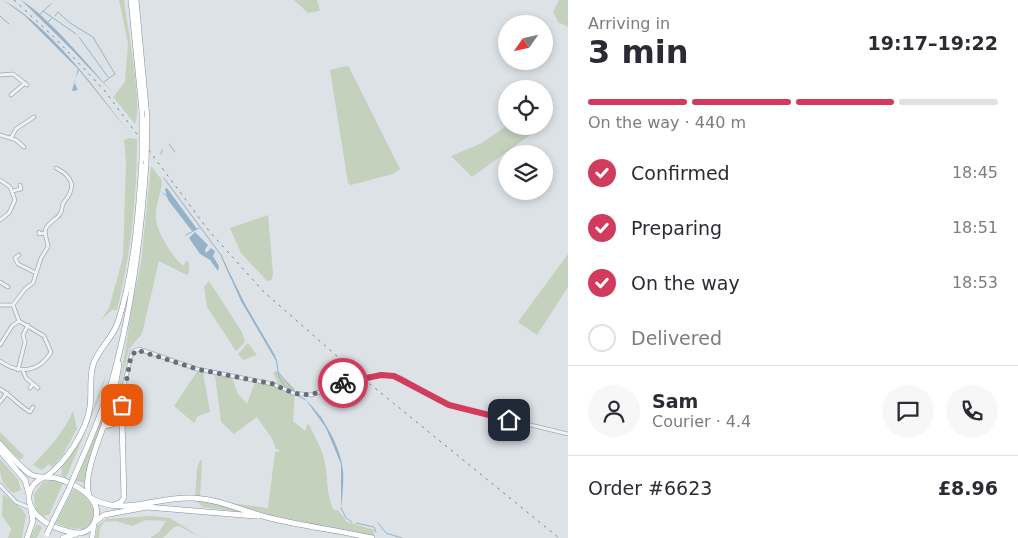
<!DOCTYPE html>
<meta charset="utf-8">
<style>
:root{--surface:#fff;--page:#f7f7f7;--text:#2b2b33;--muted:#7c7c81;--line:#e1e1e2;--accent:#d13c5e}
body{margin:0;font-family:"DejaVu Sans",sans-serif;background:var(--page);color:var(--text);height:100vh;display:flex;flex-direction:column;font-size:19px;white-space:nowrap}
*{box-sizing:border-box;margin:0}
p{font-size:16px;color:var(--muted)}
.icon{flex:none;width:28px;height:28px;fill:none;stroke:currentColor;stroke-width:2;stroke-linecap:round;stroke-linejoin:round}
.map{position:relative;flex:1;overflow:hidden}
.details{display:flex;flex-direction:column;background:var(--surface);width:450px}
.details>*{flex:none}
.needle{width:32px;rotate:236deg}
.fabs{position:absolute;left:498px;top:15px;display:grid;gap:10px}
.fabs a{display:grid;place-items:center;width:55px;height:55px;border-radius:50%;background:var(--surface);box-shadow:0 2px 8px #0003;font-size:25px}
.pin{position:absolute;display:grid;place-items:center;width:42px;height:42px;color:#fff;margin:-21px;border-radius:10px;box-shadow:0 2px 8px #0006}
.courier{position:absolute;display:grid;place-items:center;width:50px;height:50px;margin:-25px;border:4px solid #d13c5e;border-radius:50%;background:#fff;color:#222;box-shadow:0 1px 6px #0007}
.summary em{font-style:normal;font-weight:600}
.summary div{display:flex;flex-direction:column-reverse}
.summary{display:flex;align-items:center;justify-content:space-between;height:85px;padding:0 20px}
h1{font-size:32px;font-weight:600;line-height:38px}
.bar{display:grid;grid-template-columns:repeat(4,1fr);gap:8px 5px;align-content:center;height:60px;padding:0 20px}
.bar i{height:6px;border-radius:4px;background:var(--line)}
.bar .on{background:var(--accent)}
.bar p{grid-column:span 4}
.line{display:flex;align-items:center;gap:12px;padding:0 20px;border-top:1px solid var(--line)}
.line div{flex:1}
.round{display:grid;place-items:center;flex:none;width:52px;height:52px;border-radius:26px;background:var(--page)}
ol{padding:0 20px;list-style:none}
li{display:flex;align-items:center;gap:15px;height:55px}
li p{margin-inline-start:auto}
li .icon{padding:5px;border-radius:50%;background:var(--accent);color:#fff;stroke-width:4}
li:last-child{color:var(--muted)}
li i{width:28px;height:28px;border:2px solid var(--line);border-radius:50%}
main{display:flex;flex:1;min-height:0}
.map>svg:first-child{display:block}
.green{fill:#c4d1bd}
.water{fill:#96b2c9}
.lines{fill:none;stroke-linecap:round;stroke-linejoin:round}
.stream{stroke:#96b2c9;stroke-width:1}
.minor-casing{stroke:#a2a9b1;stroke-width:4.5}
.major-casing{stroke:#9ca7b3;stroke-width:5.5}
.highway-casing{stroke:#84909e;stroke-width:6}
.minor{stroke:#eff2f5;stroke-width:3}
.major{stroke:#fff;stroke-width:4.5}
.highway{stroke:#fff;stroke-width:5}
.rail{stroke:#768291;stroke-width:1;stroke-dasharray:2.5 5;stroke-linecap:butt}
.highway-bridge-casing{stroke:#84909e;stroke-width:6;stroke-linecap:butt}
.highway-bridge{stroke:#fff;stroke-width:5}
.done{stroke:#666e79;stroke-width:5;stroke-dasharray:0 9}
.route{stroke:#d13c5e;stroke-width:6}
</style>
<main>
<div class="map">
<svg width="568" height="538" viewBox="0 0 568 538">
<rect width="100%" height="100%" fill="#dde2e7"/>
<path class="green" d="M 119,0 L 124,0 C 127,24 143,105 135,124 L 113,97 L 125,82 L 128,44 Z
M 294,0 L 317,0 L 320,11 L 308,13 Z
M 559,0 L 568,0 L 568,27 L 558,22 L 553,12 Z
M 346,66 L 349,67 L 400,169 L 393,174 L 351,185 L 348,183 L 330,70 Z
M 506,126 L 527,126 L 533,133 L 472,177 L 451,156 L 482,143 Z
M 129,138 L 137,139 C 137,197 131,254 117,310 L 112,310 L 101,320 L 109,308 L 123,257 L 126,162 L 124,140 Z
M 151,166 L 161,179 L 162,184 C 160,195 155,208 156,219 C 157,232 173,259 184,266 L 186,261 L 189,262 L 189,273 L 187,275 L 159,261 L 142,334 L 129,349 L 119,391 L 133,299 L 141,263 Z
M 268,215 L 273,273 L 272,280 L 267,281 L 241,253 L 230,228 Z
M 568,254 L 568,287 L 537,335 L 518,322 Z
M 209,281 L 242,332 L 245,342 L 236,351 L 207,307 L 204,287 Z
M 248,343 L 257,355 L 243,360 L 238,354 Z
M 198,370 L 203,372 L 210,412 L 198,416 L 194,423 L 174,406 Z
M 276,371 L 295,389 L 293,421 L 305,431 L 308,423 C 315,436 322,449 325,463 C 328,479 326,493 333,509 L 339,511 L 347,522 L 374,530 L 374,536 L 279,517 L 203,507 L 195,499 L 197,468 L 200,460 L 202,461 L 200,499 L 268,508 L 275,452 L 281,451 L 276,449 L 273,440 L 257,417 L 234,434 L 221,422 L 215,375 L 232,378 L 238,394 L 247,404 L 255,382 L 279,385 L 273,373 Z
M 107,373 L 98,401 L 66,478 L 61,475 L 62,470 L 61,468 L 82,435 Z
M 114,379 L 111,402 L 86,483 L 76,481 L 98,427 Z
M 73,411 L 77,429 L 62,456 L 52,467 L 49,464 L 42,470 L 33,465 C 49,448 64,432 73,411 Z
M 0,432 L 24,456 L 20,460 L 0,441 Z
M 0,459 L 18,479 L 21,490 L 13,493 C 0,482 0,477 0,459 Z
M 54,480 L 63,483 L 49,515 L 45,515 L 46,519 L 35,509 L 34,494 L 43,482 Z
M 73,489 C 87,494 97,506 92,522 L 83,529 L 68,528 L 56,523 Z
M 3,494 L 21,508 L 26,515 L 22,538 L 8,538 L 11,529 L 2,515 Z
M 151,516 L 170,518 L 202,538 L 179,526 L 174,527 L 163,538 L 150,538 L 159,532 L 166,521 L 146,520 L 132,526 L 116,521 L 104,522 L 100,528 L 99,538 L 95,538 L 97,526 L 106,519 Z
M 37,524 L 42,527 L 37,538 L 30,538 Z"/>
<path class="water" d="M 3,0 C 53,28 97,91 132,136 L 79,70 L 74,82 L 78,90 L 72,91 L 78,69 L 25,16 Z
M 21,0 C 49,17 89,66 112,92 L 71,49 Z
M 155,168 L 221,255 L 245,304 L 277,360 L 279,376 L 284,384 L 296,392 L 283,384 L 278,376 L 276,361 L 241,301 L 220,254 Z
M 167,188 L 197,229 L 192,231 L 168,200 L 165,189 Z
M 195,232 L 208,245 L 205,250 L 206,253 L 211,248 L 215,251 L 213,256 L 219,266 L 218,271 L 210,260 L 200,254 L 189,238 Z
M 306,400 C 323,416 341,447 343,471 C 344,484 342,497 341,510 L 341,464 L 326,428 Z"/>
<g class="lines">
<path class="stream" d="M 43,11 L 76,34
M 39,15 L 51,4
M 0,16 L 9,24
M 55,16 L 58,12 L 70,23 L 93,37 L 115,74 L 104,82
M 47,23 L 52,18
M 79,37 L 108,77
M 169,144 L 175,152
M 161,154 L 162,150
M 164,178 L 221,255 L 231,278
M 163,193 L 169,198
M 186,235 L 199,228
M 243,302 L 275,356
M 278,372 L 295,392
M 296,395 L 306,400
M 320,416 L 324,423
M 341,508 L 346,518 L 352,522
M 356,523 L 374,527 L 376,532
M 378,523 L 386,533 L 402,538"/>
<g class="minor-casing">
<path id="minor" d="M 0,75 L 13,74 L 27,85
M 11,95 L 25,83
M 0,135 L 16,140 L 24,147
M 11,138 L 16,129 L 34,117
M 0,180 L 10,187 L 15,200 L 9,213 L 0,220
M 12,191 L 21,189 L 20,185
M 39,232 L 39,234 L 45,233
M 19,255 L 15,258 L 18,264 L 36,273
M 0,282 L 8,287
M 0,305 L 13,305 L 19,321
M 13,305 L 25,289 L 33,283 L 41,258 L 48,247 C 48,241 43,234 46,228 C 50,221 57,219 60,214 C 63,210 61,206 64,202 C 76,188 74,177 56,168
M 0,345 L 12,326 L 19,321 L 44,336 L 51,352 C 39,373 18,374 0,361
M 18,370 L 25,342 L 23,335 L 28,325
M 23,371 L 26,378 L 38,388
M 30,388 L 33,384
M 0,389 C 12,396 18,405 30,412 L 33,407
M 0,402 L 7,393
M 122,421 L 123,390 L 132,352 L 139,349 L 197,369 L 273,384 L 293,393 L 311,395 L 360,378 L 387,375 L 401,378 L 440,401 L 460,408 L 568,434
M 0,485 L 16,502 L 30,508"/>
</g>
<g class="major-casing">
<path id="major" d="M 92,538 L 94,525"/>
</g>
<g class="highway-casing">
<path id="highway" d="M 131,0 L 142,111
M 136,0 L 147,118
M 105,426 L 122,421 L 124,498 L 120,503 L 116,504
M 0,444 C 9,454 19,466 30,474 C 38,479 47,476 56,478 C 74,483 104,498 95,521 C 93,527 88,531 81,533 C 72,534 60,529 52,526 C 30,516 17,491 44,477
M 0,451 L 25,480 L 29,495
M 46,477 C 66,462 86,432 90,407 C 92,393 89,379 93,365 C 98,349 113,338 118,322 C 134,273 139,210 142,159
M 74,477 C 88,445 102,414 112,381 C 132,310 141,237 146,164
M 89,495 C 81,475 106,424 112,402 C 115,389 117,376 119,364
M 91,498 C 123,517 157,496 192,498 C 218,499 241,510 266,517 C 301,526 337,530 372,538
M 55,517 L 68,491
M 95,522 L 104,515 L 147,507 L 255,516
M 27,538 L 33,521 L 31,510
M 63,538 L 76,534"/>
</g>
<use href="#minor" class="minor"/>
<use href="#major" class="major"/>
<use href="#highway" class="highway"/>
<path class="rail" d="M 14,0 L 55,38 L 104,90 L 209,231 L 264,292 L 354,371 L 559,538"/>
<g class="highway-bridge-casing">
<path id="highway-bridge" d="M 142,111 L 142,159
M 146,164 L 147,118
M 68,491 L 74,477
M 47,534 L 55,517"/>
</g>
<use href="#highway-bridge" class="highway-bridge"/>
</g>
<g class="lines">
<path class="done" d="M 122,405 L 131,356 L 137,350 L 197,369 L 273,384 L 293,393 L 303,395 L 316,393 L 343,383"/>
<path class="route" d="M 343,383 L 381,375 L 394,376 L 449,405 L 509,420"/>
</g>
</svg>
<div class="fabs">
<a><svg class="needle" viewBox="-14 -14 28 28"><path d="M0-13l5 13h-10z" fill="#e53935"/><path d="M0 13l5-13h-10z" fill="#7c7c81"/></svg></a>
<a><svg class="icon" aria-label="locate" viewBox="0 0 24 24"><circle cx="12" cy="12" r="6"/><path d="M12 2v4M12 18v4M2 12h4M18 12h4"/></svg></a>
<a><svg class="icon" aria-label="layers" viewBox="0 0 24 24"><path d="M12 4l9 5-9 5-9-5zM3 14l9 5 9-5"/></svg></a>
</div>
<div class="pin" style="left:122px;top:405px;background:#ea580c"><svg class="icon" aria-label="bag" viewBox="0 0 24 24"><path d="M5 8h14l-1 12H6zM9 8a3 3 0 0 1 6 0"/></svg></div>
<div class="pin" style="left:509px;top:420px;background:#1f2937"><svg class="icon" aria-label="home" viewBox="0 0 24 24"><path d="M3 11l9-7 9 7M6 9v11h12V9"/></svg></div>
<div class="courier" style="left:343px;top:383px"><svg class="icon" aria-label="bike" viewBox="0 0 24 24"><circle cx="6" cy="16" r="4"/><circle cx="18" cy="16" r="4"/><path d="M6 16l4-8h5l3 8M10 8l3 8H6M13 5h3"/></svg></div>
</div>
<section class="details">
<div class="summary"><div><h1>3 min</h1><p>Arriving in</p></div><em>19:17–19:22</em></div>
<div class="bar"><i class="on"></i><i class="on"></i><i class="on"></i><i></i><p>On the way · 440 m</p></div>
<ol>
<li><svg class="icon" aria-label="check" viewBox="0 0 24 24"><path d="M5 12l5 5 9-10"/></svg>Confirmed<p>18:45</p></li>
<li><svg class="icon" aria-label="check" viewBox="0 0 24 24"><path d="M5 12l5 5 9-10"/></svg>Preparing<p>18:51</p></li>
<li><svg class="icon" aria-label="check" viewBox="0 0 24 24"><path d="M5 12l5 5 9-10"/></svg>On the way<p>18:53</p></li>
<li><i></i>Delivered</li>
</ol>
<div class="line" style="height:90px"><a class="round"><svg class="icon" aria-label="person" viewBox="0 0 24 24"><circle cx="12" cy="8" r="4"/><path d="M4 21q1-7 8-7t8 7"/></svg></a><div><b>Sam</b><p>Courier · 4.4</p></div><a class="round"><svg class="icon" aria-label="chat" viewBox="0 0 24 24"><path d="M4 5h16v11H9l-5 4z"/></svg></a><a class="round"><svg class="icon" aria-label="phone" viewBox="0 0 24 24"><path d="M5 4h4l2 5-3 2q2 4 5 5l2-3 5 2v4C11 20 4 13 5 4z"/></svg></a></div>
<div class="line" style="height:65px"><div>Order #6623</div><b>£8.96</b></div>
</section>
</main>
